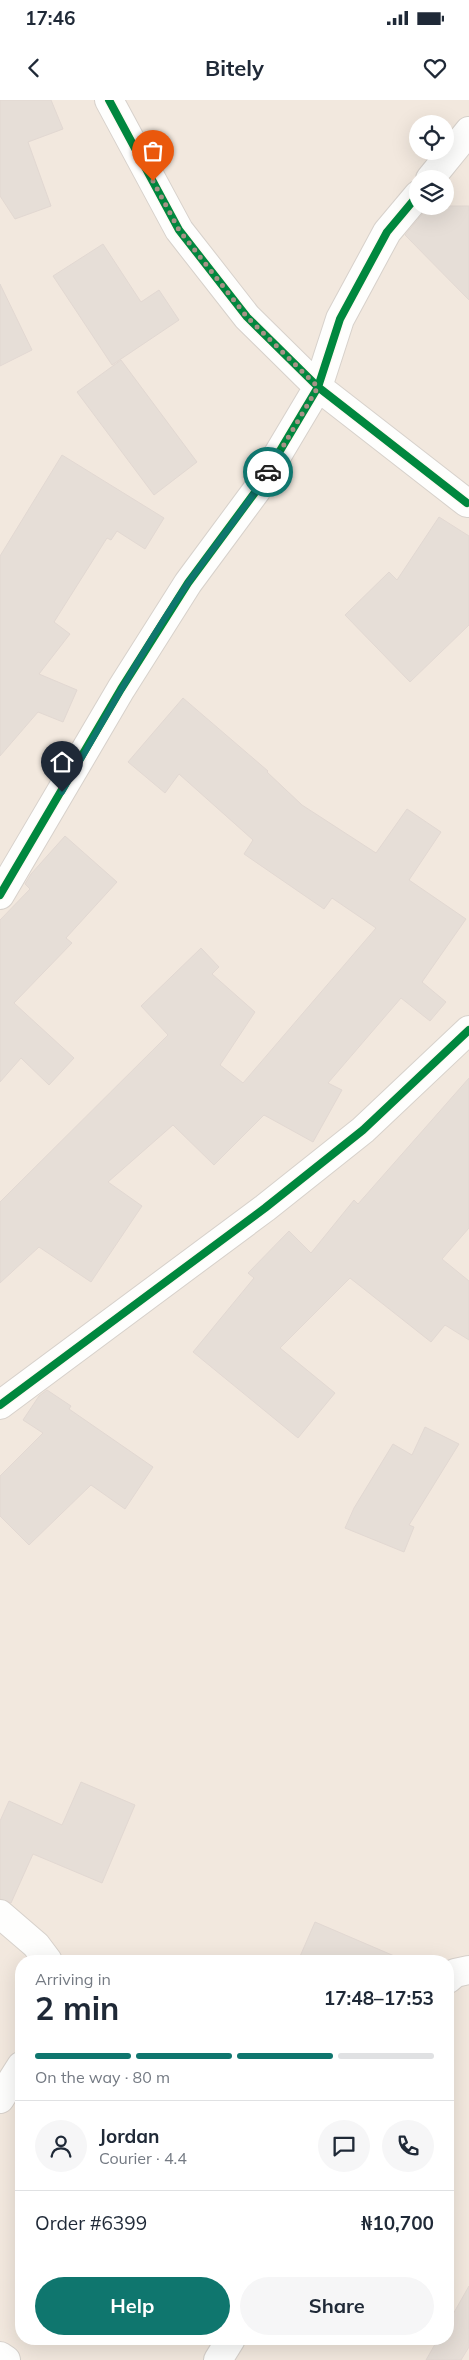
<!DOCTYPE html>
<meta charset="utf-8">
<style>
:root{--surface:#fff;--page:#f6f6f7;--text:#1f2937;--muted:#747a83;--line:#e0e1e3;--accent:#0f766e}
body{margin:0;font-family:Mulish,sans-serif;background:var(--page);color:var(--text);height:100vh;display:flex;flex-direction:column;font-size:19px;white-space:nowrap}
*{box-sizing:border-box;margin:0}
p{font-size:16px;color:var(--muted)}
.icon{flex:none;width:28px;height:28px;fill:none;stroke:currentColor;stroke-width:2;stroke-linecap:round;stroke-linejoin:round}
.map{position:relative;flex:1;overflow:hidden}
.panel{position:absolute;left:15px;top:1855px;width:439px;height:390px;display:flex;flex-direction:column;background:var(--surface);border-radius:20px;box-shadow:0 5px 20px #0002}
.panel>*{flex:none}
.fabs{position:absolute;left:409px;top:15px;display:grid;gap:10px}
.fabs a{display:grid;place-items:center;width:45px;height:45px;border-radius:50%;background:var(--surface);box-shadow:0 5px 20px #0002;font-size:25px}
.pin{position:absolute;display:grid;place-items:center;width:42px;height:42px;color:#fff;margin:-51px -21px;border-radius:50% 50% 50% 0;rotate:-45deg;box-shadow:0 0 5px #0007}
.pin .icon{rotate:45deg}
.courier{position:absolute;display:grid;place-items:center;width:50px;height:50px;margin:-25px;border:4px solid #0f766e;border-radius:50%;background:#fff;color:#222;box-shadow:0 1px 6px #0007}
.headline em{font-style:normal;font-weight:700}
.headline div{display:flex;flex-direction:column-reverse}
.headline{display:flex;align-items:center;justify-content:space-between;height:85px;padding:0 20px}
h1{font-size:32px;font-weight:700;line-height:38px}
.bar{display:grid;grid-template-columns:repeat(4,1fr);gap:8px 5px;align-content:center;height:60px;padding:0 20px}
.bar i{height:6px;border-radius:4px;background:var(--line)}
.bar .current{background:var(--accent)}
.bar p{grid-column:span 4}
.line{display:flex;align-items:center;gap:12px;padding:0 20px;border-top:1px solid var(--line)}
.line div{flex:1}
.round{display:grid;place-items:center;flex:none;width:52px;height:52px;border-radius:26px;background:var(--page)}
.button{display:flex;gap:10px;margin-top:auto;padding:10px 20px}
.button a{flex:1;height:58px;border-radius:30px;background:var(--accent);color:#fff;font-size:20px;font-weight:700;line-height:58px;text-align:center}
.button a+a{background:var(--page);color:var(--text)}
.status{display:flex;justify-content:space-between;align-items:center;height:35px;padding:0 25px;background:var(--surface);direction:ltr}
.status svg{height:14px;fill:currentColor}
header{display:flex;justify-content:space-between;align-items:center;height:65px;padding:0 20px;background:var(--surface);font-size:22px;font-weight:700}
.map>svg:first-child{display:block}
.residential{fill:#f2e8de;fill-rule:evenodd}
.building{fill:#e6ded7;stroke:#e2d8d2}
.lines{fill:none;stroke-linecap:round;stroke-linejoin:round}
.minor-casing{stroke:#d7d1cb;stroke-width:30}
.minor{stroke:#fefefd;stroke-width:28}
.cycleway-casing{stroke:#fffaf3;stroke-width:11}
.cycleway{stroke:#00873e;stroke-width:8}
.done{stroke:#a69286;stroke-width:5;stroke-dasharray:0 9}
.route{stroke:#0f766e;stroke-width:6}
</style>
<div class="status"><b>17:46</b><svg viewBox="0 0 49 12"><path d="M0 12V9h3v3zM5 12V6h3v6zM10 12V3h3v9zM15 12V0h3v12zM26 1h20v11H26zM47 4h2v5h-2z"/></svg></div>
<header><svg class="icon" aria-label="back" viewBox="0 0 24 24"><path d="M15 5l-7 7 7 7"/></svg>Bitely<svg class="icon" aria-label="heart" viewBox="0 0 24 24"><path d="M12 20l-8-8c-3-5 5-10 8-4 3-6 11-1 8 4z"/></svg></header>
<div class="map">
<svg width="469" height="2260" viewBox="0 0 469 2260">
<rect width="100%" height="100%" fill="#f9f5f0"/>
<path class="residential" d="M 0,0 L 469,0 L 469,2260 L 0,2260 ZM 418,24 L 445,24 L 445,51 L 418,51 ZM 418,79 L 445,79 L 445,106 L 418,106 ZM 21,1861 L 448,1861 L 448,2239 L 21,2239 Z"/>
<path class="building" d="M 0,0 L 51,0 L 63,29 L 28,42 L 51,106 L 15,119 L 0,96 Z
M 429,106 L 469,106 L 469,200 L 405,135 Z
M 103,144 L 141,202 L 159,190 L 179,220 L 112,265 L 53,176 Z
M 0,184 L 32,250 L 0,266 Z
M 121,260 L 197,362 L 154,395 L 77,292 Z
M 62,355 L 164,418 L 145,449 L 117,431 L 111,440 L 107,438 L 54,522 L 70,534 L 39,574 L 77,590 L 63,622 L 38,612 L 0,656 L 0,456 Z
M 439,417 L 469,436 L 469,525 L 410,582 L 345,515 L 389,472 L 397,480 Z
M 183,598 L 268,671 L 267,672 L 302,705 L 376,753 L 407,709 L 441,732 L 409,780 L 466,819 L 422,882 L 446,902 L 430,921 L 401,898 L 328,983 L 342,990 L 313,1042 L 264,1015 L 214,1065 L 173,1025 L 108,1082 L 142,1106 L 91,1182 L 39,1147 L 0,1183 L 0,1102 L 168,935 L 141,906 L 201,848 L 219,867 L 212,874 L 255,912 L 220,965 L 243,983 L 376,828 L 332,798 L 324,809 L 244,754 L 253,740 L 179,674 L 165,693 L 128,662 Z
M 65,736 L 117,782 L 66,838 L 72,843 L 14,903 L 74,958 L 49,985 L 21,958 L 0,982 L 0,820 L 30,789 L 25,784 L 31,774 Z
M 469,978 L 469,1128 L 442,1159 L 469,1181 L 469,1240 L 445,1225 L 431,1242 L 350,1178 L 280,1248 L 335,1293 L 298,1338 L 193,1252 L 254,1178 L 248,1173 L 289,1131 L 311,1153 L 354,1100 L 358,1104 Z
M 47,1290 L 71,1306 L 69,1309 L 153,1367 L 125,1409 L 91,1385 L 29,1445 L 0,1416 L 0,1376 L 43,1333 L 23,1320 L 39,1296 Z
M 425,1327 L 459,1344 L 409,1425 L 414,1427 L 404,1452 L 345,1428 L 354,1408 L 393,1344 L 412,1355 Z
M 81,1682 L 135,1705 L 102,1783 L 33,1754 L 11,1803 L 0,1799 L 0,1721 L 9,1701 L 62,1725 Z
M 315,1822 L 406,1861 L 298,1861 Z
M 469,2186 L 469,2247 L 461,2260 L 426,2260 L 438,2239 L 448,2239 L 448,2223 Z"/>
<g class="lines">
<g class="minor-casing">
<path id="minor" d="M 109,0 L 179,130 L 247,217 L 318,287 L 467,403
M 430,79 L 469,31
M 0,795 L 121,589 L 188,483 L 256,391 L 318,287 L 340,219 L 387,132 L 418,95
M 0,1305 L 265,1108 L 363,1030 L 469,930
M 0,1814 L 36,1845 L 48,1861
M 448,1879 L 455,1873 L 469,1870
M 0,1999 L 21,1966
M 0,2256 L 6,2260
M 218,2260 L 231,2239"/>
</g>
<use href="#minor" class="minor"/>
<g class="cycleway-casing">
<path id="cycleway" d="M 109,0 L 179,130 L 247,217 L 318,287 L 467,403
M 0,795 L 121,589 L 188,483 L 256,391 L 318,287 L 340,219 L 387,132 L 418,95
M 0,1305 L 265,1108 L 363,1030 L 469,930"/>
</g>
<use href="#cycleway" class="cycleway"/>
</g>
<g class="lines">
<path class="done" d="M 153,81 L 179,130 L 247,217 L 318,287 L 268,372"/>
<path class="route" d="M 62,692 C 103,622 142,550 188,483 C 214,446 244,411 268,372"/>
</g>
</svg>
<div class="fabs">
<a><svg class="icon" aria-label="locate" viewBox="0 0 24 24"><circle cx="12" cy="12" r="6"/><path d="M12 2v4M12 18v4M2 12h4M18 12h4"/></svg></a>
<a><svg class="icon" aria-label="layers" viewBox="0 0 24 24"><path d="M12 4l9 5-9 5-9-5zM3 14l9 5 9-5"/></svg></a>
</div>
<div class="pin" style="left:153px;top:81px;background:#ea580c"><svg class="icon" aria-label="bag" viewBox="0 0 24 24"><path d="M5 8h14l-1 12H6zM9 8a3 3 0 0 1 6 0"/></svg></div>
<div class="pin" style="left:62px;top:692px;background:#1f2937"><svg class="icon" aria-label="home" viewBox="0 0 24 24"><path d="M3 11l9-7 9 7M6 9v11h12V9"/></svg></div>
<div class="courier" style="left:268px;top:372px"><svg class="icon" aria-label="car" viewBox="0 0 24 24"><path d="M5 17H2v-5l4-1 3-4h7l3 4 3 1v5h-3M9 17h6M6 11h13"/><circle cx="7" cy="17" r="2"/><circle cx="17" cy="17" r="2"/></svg></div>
<section class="panel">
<div class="headline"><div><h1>2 min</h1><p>Arriving in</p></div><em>17:48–17:53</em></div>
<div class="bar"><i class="current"></i><i class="current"></i><i class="current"></i><i></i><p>On the way · 80 m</p></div>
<div class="line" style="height:90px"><a class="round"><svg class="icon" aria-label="person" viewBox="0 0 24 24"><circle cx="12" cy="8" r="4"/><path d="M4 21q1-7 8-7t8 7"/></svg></a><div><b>Jordan</b><p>Courier · 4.4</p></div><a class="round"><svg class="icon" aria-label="chat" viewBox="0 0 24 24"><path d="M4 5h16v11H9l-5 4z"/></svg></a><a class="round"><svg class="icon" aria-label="phone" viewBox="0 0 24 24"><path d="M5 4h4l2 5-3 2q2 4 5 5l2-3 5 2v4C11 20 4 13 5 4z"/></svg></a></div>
<div class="line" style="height:65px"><div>Order #6399</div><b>₦10,700</b></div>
<div class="button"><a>Help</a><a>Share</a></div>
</section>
</div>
